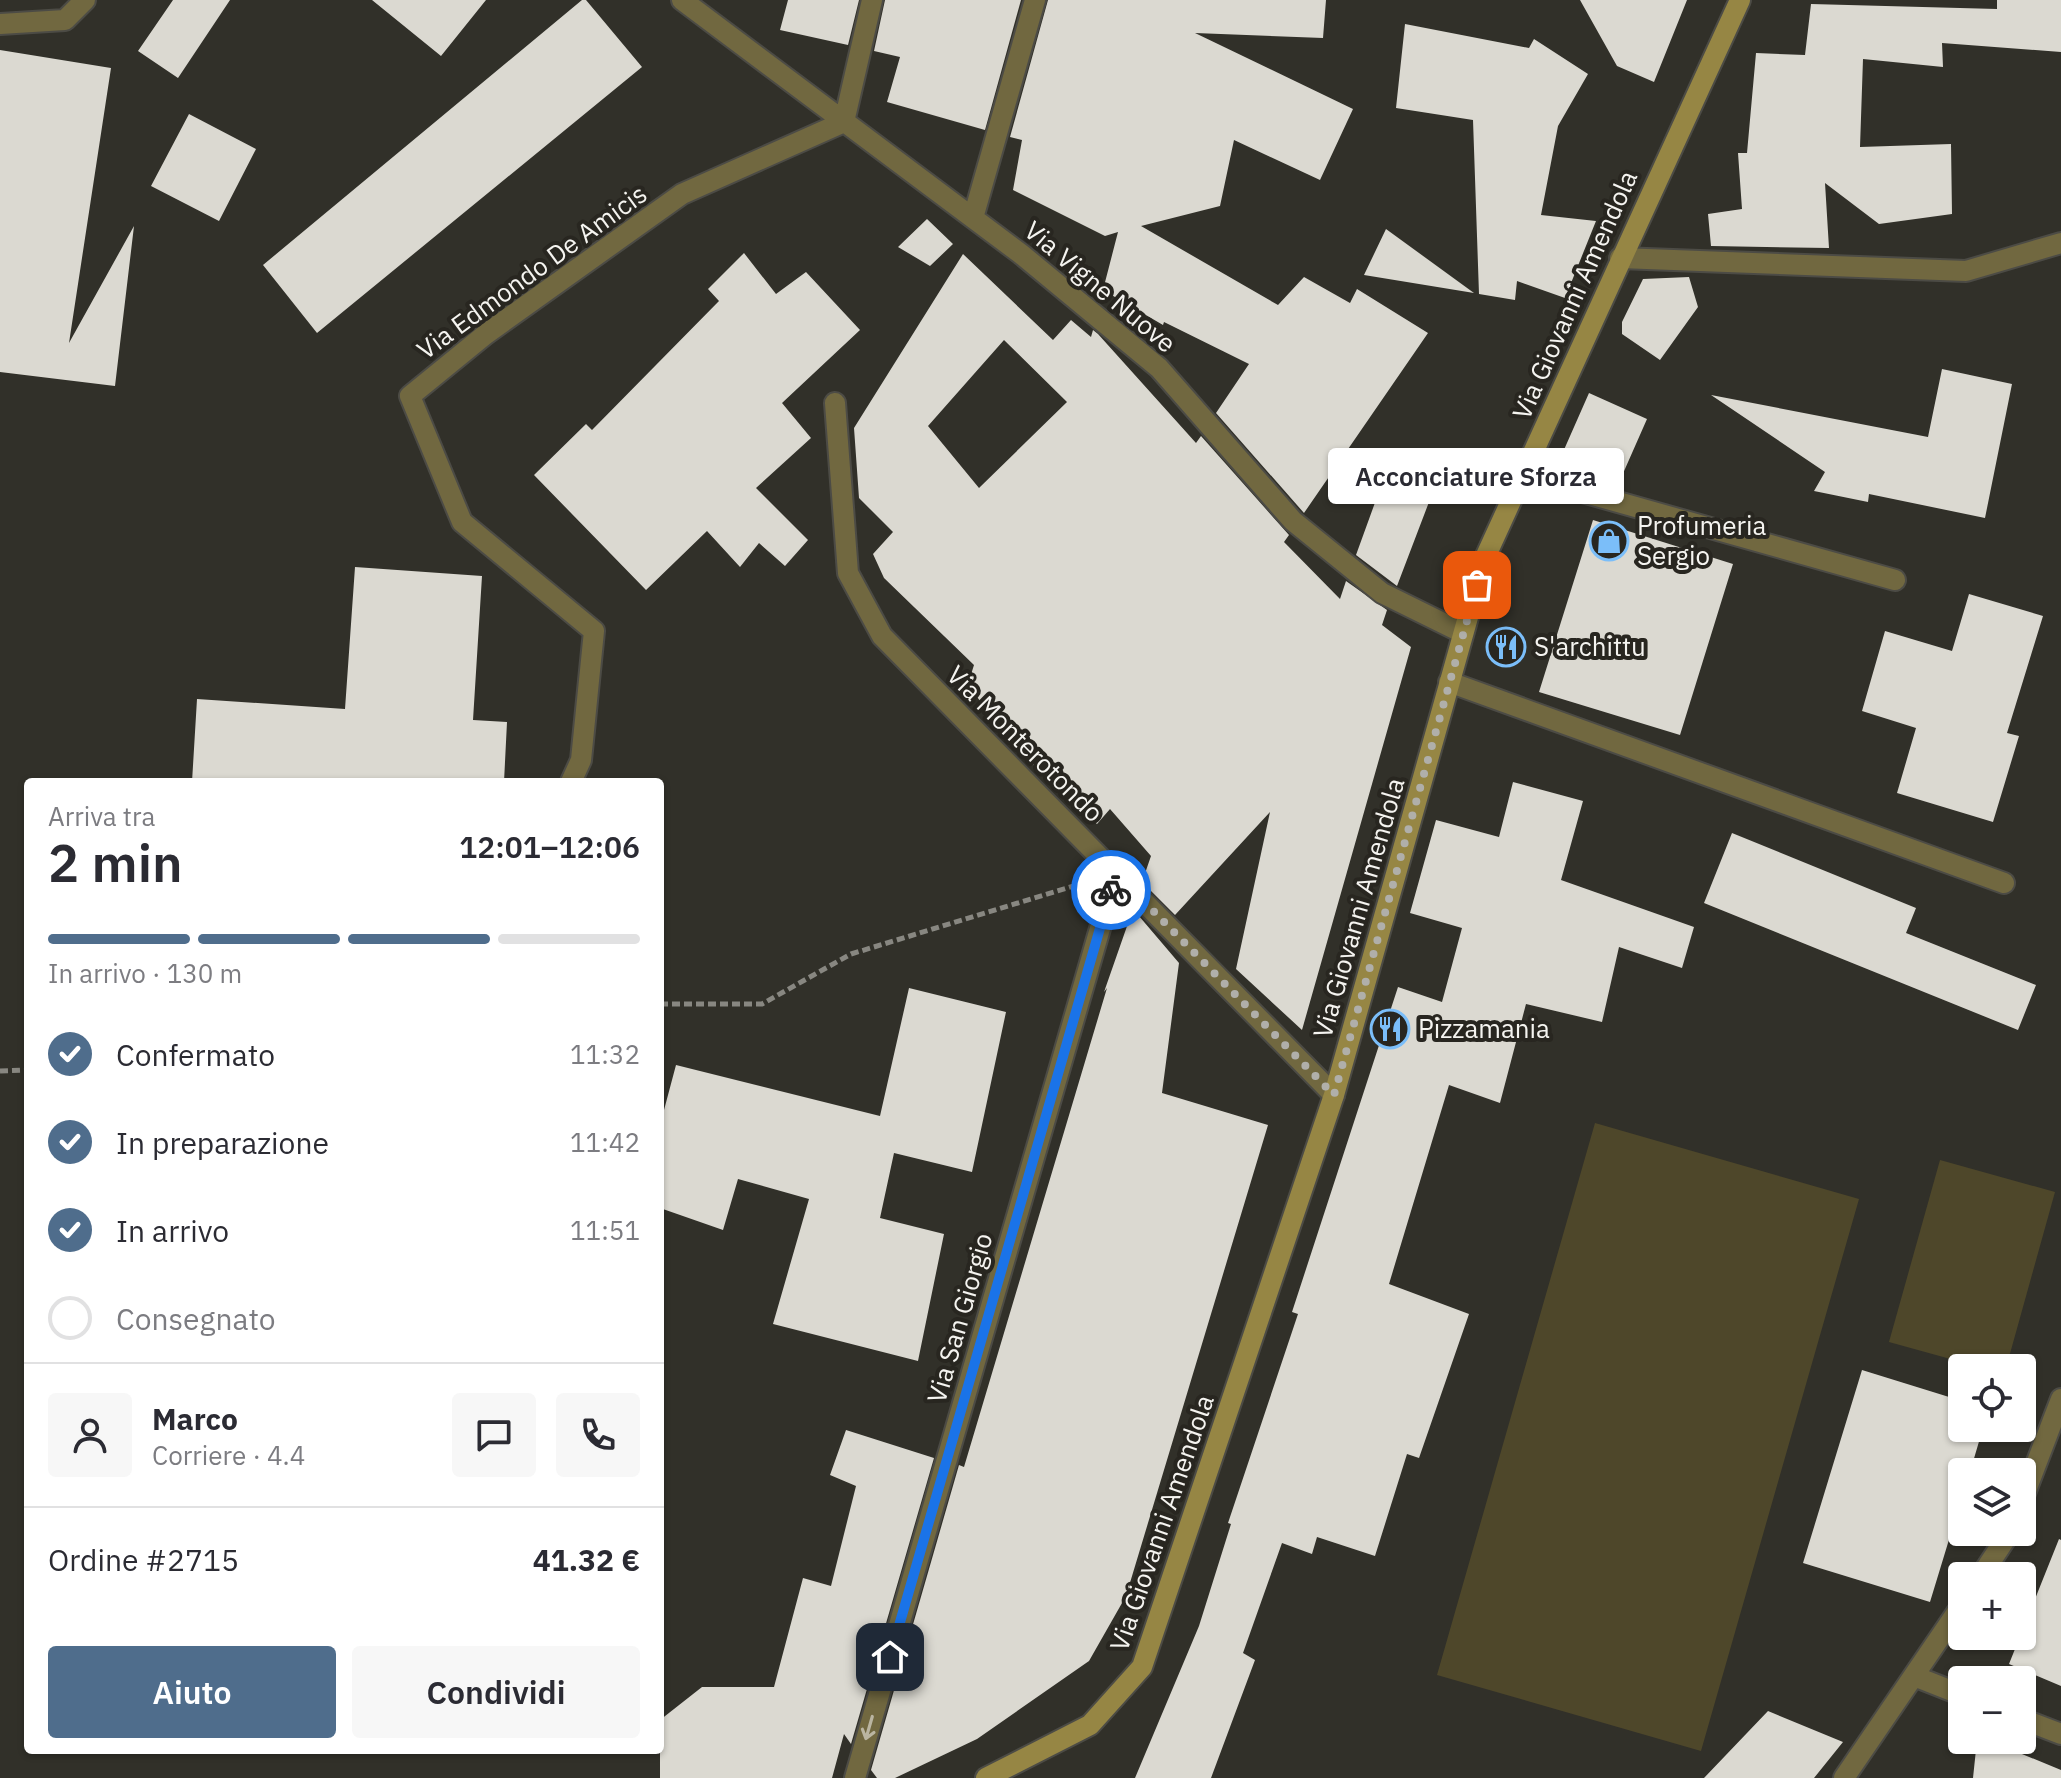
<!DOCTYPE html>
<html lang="it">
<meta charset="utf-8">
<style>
:root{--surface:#fff;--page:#f7f7f7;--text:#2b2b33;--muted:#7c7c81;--line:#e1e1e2;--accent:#4f6d8c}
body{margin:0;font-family:"IBM Plex Sans",sans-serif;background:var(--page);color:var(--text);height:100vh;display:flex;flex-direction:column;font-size:30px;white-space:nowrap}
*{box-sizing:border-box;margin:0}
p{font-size:26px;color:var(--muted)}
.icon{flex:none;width:44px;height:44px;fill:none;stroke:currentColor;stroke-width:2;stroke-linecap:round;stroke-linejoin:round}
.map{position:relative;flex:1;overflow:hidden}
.side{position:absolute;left:24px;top:778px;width:640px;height:976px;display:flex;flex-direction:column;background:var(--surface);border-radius:8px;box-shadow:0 2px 6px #0004}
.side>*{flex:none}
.fabs{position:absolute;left:1948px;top:1354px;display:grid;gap:16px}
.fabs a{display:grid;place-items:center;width:88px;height:88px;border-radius:8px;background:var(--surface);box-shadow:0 2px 6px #0004;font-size:40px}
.pin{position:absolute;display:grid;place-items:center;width:68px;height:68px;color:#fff;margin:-34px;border-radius:16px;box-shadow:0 4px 12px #0006}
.courier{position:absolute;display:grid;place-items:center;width:80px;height:80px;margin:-40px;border:6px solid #1a73e8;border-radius:50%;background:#fff;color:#222;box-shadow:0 2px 10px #0007}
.bubble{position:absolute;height:56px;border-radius:8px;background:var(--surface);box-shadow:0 2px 6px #0004;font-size:26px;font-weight:600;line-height:56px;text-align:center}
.summary em{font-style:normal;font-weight:600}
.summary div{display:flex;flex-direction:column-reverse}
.summary{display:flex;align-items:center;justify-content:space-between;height:136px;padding:0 24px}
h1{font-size:52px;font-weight:600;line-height:60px}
.bar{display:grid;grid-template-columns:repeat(4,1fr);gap:12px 8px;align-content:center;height:96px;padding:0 24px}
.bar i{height:10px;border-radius:6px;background:var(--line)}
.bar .on{background:var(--accent)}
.bar p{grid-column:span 4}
.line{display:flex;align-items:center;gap:20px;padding:0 24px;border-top:2px solid var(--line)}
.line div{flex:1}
.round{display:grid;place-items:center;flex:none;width:84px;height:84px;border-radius:8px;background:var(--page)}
ol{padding:0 24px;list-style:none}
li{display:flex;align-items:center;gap:24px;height:88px}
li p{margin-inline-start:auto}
li .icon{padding:8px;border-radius:50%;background:var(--accent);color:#fff;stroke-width:4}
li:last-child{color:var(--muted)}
li i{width:44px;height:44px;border:4px solid var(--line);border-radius:50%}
.button{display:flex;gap:16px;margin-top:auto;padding:16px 24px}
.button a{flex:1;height:92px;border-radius:8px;background:var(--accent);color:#fff;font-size:32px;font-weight:600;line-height:92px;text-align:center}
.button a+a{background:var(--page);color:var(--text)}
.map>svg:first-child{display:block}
.green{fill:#4e472a}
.building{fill:#dbd9d1;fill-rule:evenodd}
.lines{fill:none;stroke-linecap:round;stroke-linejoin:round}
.minor-casing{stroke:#4c4b45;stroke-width:24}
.secondary-casing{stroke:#4c4b45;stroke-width:24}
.path{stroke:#888781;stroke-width:5;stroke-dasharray:8 4;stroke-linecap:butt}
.minor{stroke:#716840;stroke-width:20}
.secondary{stroke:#968644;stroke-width:20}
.oneway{stroke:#bab5a1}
.done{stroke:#b0afaa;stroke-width:8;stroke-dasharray:0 14.4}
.route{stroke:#1a73e8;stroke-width:10}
.labels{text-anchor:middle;stroke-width:8;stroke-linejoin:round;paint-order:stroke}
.street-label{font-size:26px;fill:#f5f4f0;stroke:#282620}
.poi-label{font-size:26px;fill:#f5f4f0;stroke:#282620;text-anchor:start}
</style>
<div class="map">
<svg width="2061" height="1778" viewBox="0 0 2061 1778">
<rect width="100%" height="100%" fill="#313029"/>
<path class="green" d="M 1595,1123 L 1859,1199 L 1701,1751 L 1437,1675 Z
M 1940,1160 L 2055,1192 L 2006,1368 L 1983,1368 L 1889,1342 Z"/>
<path class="building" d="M 173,0 L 230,0 L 178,78 L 138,51 Z
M 372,0 L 486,0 L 441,56 Z
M 582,0 L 586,0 L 642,67 L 317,333 L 263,265 Z
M 788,0 L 859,0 L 848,45 L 780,30 Z
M 885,0 L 1021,0 L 985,130 L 887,102 L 900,57 L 874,51 Z
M 1048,0 L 1326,0 L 1323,38 L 1195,33 L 1353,109 L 1320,180 L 1234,140 L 1220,206 L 1141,226 L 1278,305 L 1304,277 L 1350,303 L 1357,289 L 1428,333 L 1304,513 L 1216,413 L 1249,364 L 1164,322 L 1163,325 L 1103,290 L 1118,232 L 1105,236 L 1013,190 L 1022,140 L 1010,137 Z
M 1580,0 L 1687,0 L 1654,82 L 1617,66 Z
M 1997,0 L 2061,0 L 2061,52 L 1942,43 L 1943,67 L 1863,59 L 1860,147 L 1951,144 L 1952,214 L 1879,224 L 1825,183 L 1829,248 L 1711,246 L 1708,214 L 1742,209 L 1738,153 L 1747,153 L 1756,53 L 1805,55 L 1811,4 L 1997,9 Z
M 1405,24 L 1529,48 L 1534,39 L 1588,74 L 1558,126 L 1541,215 L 1596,221 L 1565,298 L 1517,281 L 1515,300 L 1479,294 L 1473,120 L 1396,108 Z
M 0,50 L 111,68 L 69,343 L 134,226 L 115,386 L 0,372 Z
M 189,114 L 256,149 L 219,221 L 151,186 Z
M 927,219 L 953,244 L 930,266 L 898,247 Z
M 1386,229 L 1474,293 L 1364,275 Z
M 744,253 L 776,294 L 806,272 L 860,330 L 782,403 L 811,438 L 756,488 L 808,540 L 785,566 L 759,543 L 740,567 L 707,531 L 646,590 L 534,475 L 586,424 L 592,430 L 719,301 L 708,289 Z
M 963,254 L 1053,340 L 1071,320 L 1091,337 L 1093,330 L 1098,334 L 1196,443 L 1201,436 L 1289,535 L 1284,542 L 1340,599 L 1346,581 L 1387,610 L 1382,625 L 1411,647 L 1302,1030 L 1236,969 L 1270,812 L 1175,915 L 1142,882 L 1151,856 L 1110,809 L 1097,824 L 1012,746 L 968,684 L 974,665 L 884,578 L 873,554 L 893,532 L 859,498 L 854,428 ZM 1004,340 L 1067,402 L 979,488 L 928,426 Z
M 1689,277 L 1698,307 L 1660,360 L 1622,334 L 1622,322 L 1643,279 Z
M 1942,369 L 2012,384 L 1985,518 L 1869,494 L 1868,502 L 1814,491 L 1825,472 L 1711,395 L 1928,437 Z
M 1589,393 L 1647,419 L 1621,478 L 1563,452 Z
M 1389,464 L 1437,481 L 1397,586 L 1356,555 Z
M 1593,520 L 1733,564 L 1680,735 L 1539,692 Z
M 355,567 L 482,576 L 473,720 L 507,722 L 504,782 L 192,782 L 197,699 L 345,709 Z
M 1969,594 L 2043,616 L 2007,733 L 2019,736 L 1993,822 L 1897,793 L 1916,728 L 1862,711 L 1885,631 L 1952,651 Z
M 1513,782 L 1583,801 L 1561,880 L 1694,927 L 1682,968 L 1619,947 L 1602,1022 L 1526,1004 L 1500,1103 L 1449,1085 L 1389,1284 L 1469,1314 L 1419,1458 L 1407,1454 L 1375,1556 L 1317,1537 L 1312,1554 L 1282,1543 L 1243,1653 L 1255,1660 L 1211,1778 L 1135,1778 L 1199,1626 L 1231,1524 L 1228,1523 L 1298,1314 L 1292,1312 L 1398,987 L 1442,1002 L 1462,928 L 1410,913 L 1436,820 L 1499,837 Z
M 1732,833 L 1916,908 L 1906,933 L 2036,985 L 2018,1030 L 1704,903 Z
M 1133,909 L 1179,963 L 1162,1093 L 1268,1125 L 1126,1596 L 1089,1661 L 977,1739 L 895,1778 L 877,1778 L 871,1770 L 959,1465 L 964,1467 L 1107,988 L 1104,992 Z
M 909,988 L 1006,1012 L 972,1172 L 894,1153 L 880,1218 L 944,1234 L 918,1361 L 773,1324 L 809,1199 L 738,1179 L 723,1230 L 660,1208 L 660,1125 L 676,1065 L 880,1116 Z
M 1862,1370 L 1962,1401 L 1962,1428 L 1983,1428 L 1970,1472 L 1962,1472 L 1962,1497 L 1930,1602 L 1803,1563 Z
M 846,1430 L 934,1458 L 851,1744 L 844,1734 L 832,1778 L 660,1778 L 660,1720 L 702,1687 L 774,1687 L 803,1578 L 831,1586 L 856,1486 L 830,1475 Z
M 2059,1539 L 2061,1540 L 2061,1686 L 2009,1664 Z
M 1768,1711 L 1843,1742 L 1814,1778 L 1704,1778 Z
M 1977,1740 L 1988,1740 L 2061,1770 L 2061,1778 L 1973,1778 Z"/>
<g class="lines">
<g class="minor-casing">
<path id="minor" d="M 682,0 L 1021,254 L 1159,368 L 1293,521 L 1382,593 L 1463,633
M 0,24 L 65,20 L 85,0
M 973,218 L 1035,0
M 1620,258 L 1966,271 L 2061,243
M 835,403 L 848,573 L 882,636 L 1334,1095
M 1522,475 L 1895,580
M 1449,682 L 2004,883
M 571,782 L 581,760 L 594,631 L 462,522 L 410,396 L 486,334 L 682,194 L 844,122 L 872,0
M 2022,1501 L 2061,1399
M 1981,1576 L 2010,1532
M 1914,1676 L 1962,1695
M 2022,1719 L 2061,1734
M 855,1778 L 1116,873
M 1844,1778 L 1962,1605"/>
</g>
<g class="secondary-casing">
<path id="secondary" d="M 986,1778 L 1090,1725 L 1142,1667 L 1334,1095 L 1484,560 L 1740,0"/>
</g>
<path class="path" d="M 660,1004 L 762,1004 L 851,954 L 1080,884
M 0,1071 L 28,1070"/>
<use href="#minor" class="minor"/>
<use href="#secondary" class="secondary"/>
</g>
<defs><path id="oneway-shaft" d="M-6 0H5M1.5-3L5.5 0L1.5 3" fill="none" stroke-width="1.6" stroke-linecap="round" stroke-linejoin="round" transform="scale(2)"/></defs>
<use class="oneway" href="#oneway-shaft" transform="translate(869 1728) rotate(106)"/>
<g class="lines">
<path class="done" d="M 1111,890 L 1116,873 L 1334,1095 L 1477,585"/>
<path class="route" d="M 890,1657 L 1111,890"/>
</g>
<defs>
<g id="shop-ring" transform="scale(2)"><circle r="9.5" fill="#282620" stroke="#7bbef9" stroke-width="1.5"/><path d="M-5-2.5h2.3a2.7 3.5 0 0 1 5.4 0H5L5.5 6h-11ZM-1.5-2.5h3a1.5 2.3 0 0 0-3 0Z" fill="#7bbef9"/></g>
<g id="restaurant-ring" transform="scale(2)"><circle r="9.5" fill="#282620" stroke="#7bbef9" stroke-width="1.5"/><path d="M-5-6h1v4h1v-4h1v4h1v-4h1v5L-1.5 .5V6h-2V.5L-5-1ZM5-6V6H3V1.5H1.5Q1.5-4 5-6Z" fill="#7bbef9"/></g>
</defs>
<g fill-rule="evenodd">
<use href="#shop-ring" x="1609" y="541"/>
<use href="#restaurant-ring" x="1506" y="647"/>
<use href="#restaurant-ring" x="1390" y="1029"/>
</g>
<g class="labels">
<g class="street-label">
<text transform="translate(532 272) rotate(-36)" y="9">Via Edmondo De Amicis</text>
<text transform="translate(1100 287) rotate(40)" y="9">Via Vigne Nuove</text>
<text transform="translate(1575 295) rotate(-66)" y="9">Via Giovanni Amendola</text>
<text transform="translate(1025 744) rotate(45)" y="9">Via Monterotondo</text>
<text transform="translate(1359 908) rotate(-74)" y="9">Via Giovanni Amendola</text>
<text transform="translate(960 1318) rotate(-74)" y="9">Via San Giorgio</text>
<text transform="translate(1162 1523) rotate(-71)" y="9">Via Giovanni Amendola</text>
</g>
<g class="poi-label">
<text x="1637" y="535">Profumeria<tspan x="1637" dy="30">Sergio</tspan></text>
<text x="1534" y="656">S'archittu</text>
<text x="1418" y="1038">Pizzamania</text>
</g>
</g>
</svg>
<div class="fabs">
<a><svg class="icon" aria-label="locate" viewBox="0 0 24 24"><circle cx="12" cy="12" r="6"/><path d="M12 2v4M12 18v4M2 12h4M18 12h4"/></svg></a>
<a><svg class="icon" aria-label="layers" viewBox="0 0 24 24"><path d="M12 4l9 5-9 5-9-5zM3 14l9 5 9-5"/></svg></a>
<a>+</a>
<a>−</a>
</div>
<div class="pin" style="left:1477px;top:585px;background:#ea580c"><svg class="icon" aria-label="bag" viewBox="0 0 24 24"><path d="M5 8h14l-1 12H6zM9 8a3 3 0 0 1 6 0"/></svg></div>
<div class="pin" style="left:890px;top:1657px;background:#1f2937"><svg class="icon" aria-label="home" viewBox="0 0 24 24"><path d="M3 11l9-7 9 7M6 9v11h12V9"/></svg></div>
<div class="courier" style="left:1111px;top:890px"><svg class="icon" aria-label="bike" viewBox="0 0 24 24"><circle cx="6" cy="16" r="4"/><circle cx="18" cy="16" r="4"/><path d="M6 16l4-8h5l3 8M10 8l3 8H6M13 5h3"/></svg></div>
<div class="bubble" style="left:1328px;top:448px;width:296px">Acconciature Sforza</div>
<section class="side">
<div class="summary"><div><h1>2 min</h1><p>Arriva tra</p></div><em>12:01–12:06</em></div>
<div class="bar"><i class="on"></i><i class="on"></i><i class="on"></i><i></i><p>In arrivo · 130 m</p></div>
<ol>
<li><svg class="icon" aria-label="check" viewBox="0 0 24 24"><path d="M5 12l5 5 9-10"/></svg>Confermato<p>11:32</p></li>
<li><svg class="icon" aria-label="check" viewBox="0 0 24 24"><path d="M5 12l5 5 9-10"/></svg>In preparazione<p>11:42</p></li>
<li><svg class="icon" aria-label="check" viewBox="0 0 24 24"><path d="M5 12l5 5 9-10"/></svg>In arrivo<p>11:51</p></li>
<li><i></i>Consegnato</li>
</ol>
<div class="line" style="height:144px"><a class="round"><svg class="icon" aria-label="person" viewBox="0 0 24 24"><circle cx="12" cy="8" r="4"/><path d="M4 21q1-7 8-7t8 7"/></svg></a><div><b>Marco</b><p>Corriere · 4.4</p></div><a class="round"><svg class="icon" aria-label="chat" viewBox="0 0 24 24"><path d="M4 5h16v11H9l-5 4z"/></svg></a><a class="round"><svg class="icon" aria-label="phone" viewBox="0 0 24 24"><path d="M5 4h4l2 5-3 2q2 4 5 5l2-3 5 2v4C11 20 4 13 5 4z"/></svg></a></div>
<div class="line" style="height:104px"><div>Ordine #2715</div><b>41.32 €</b></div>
<div class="button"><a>Aiuto</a><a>Condividi</a></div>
</section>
</div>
